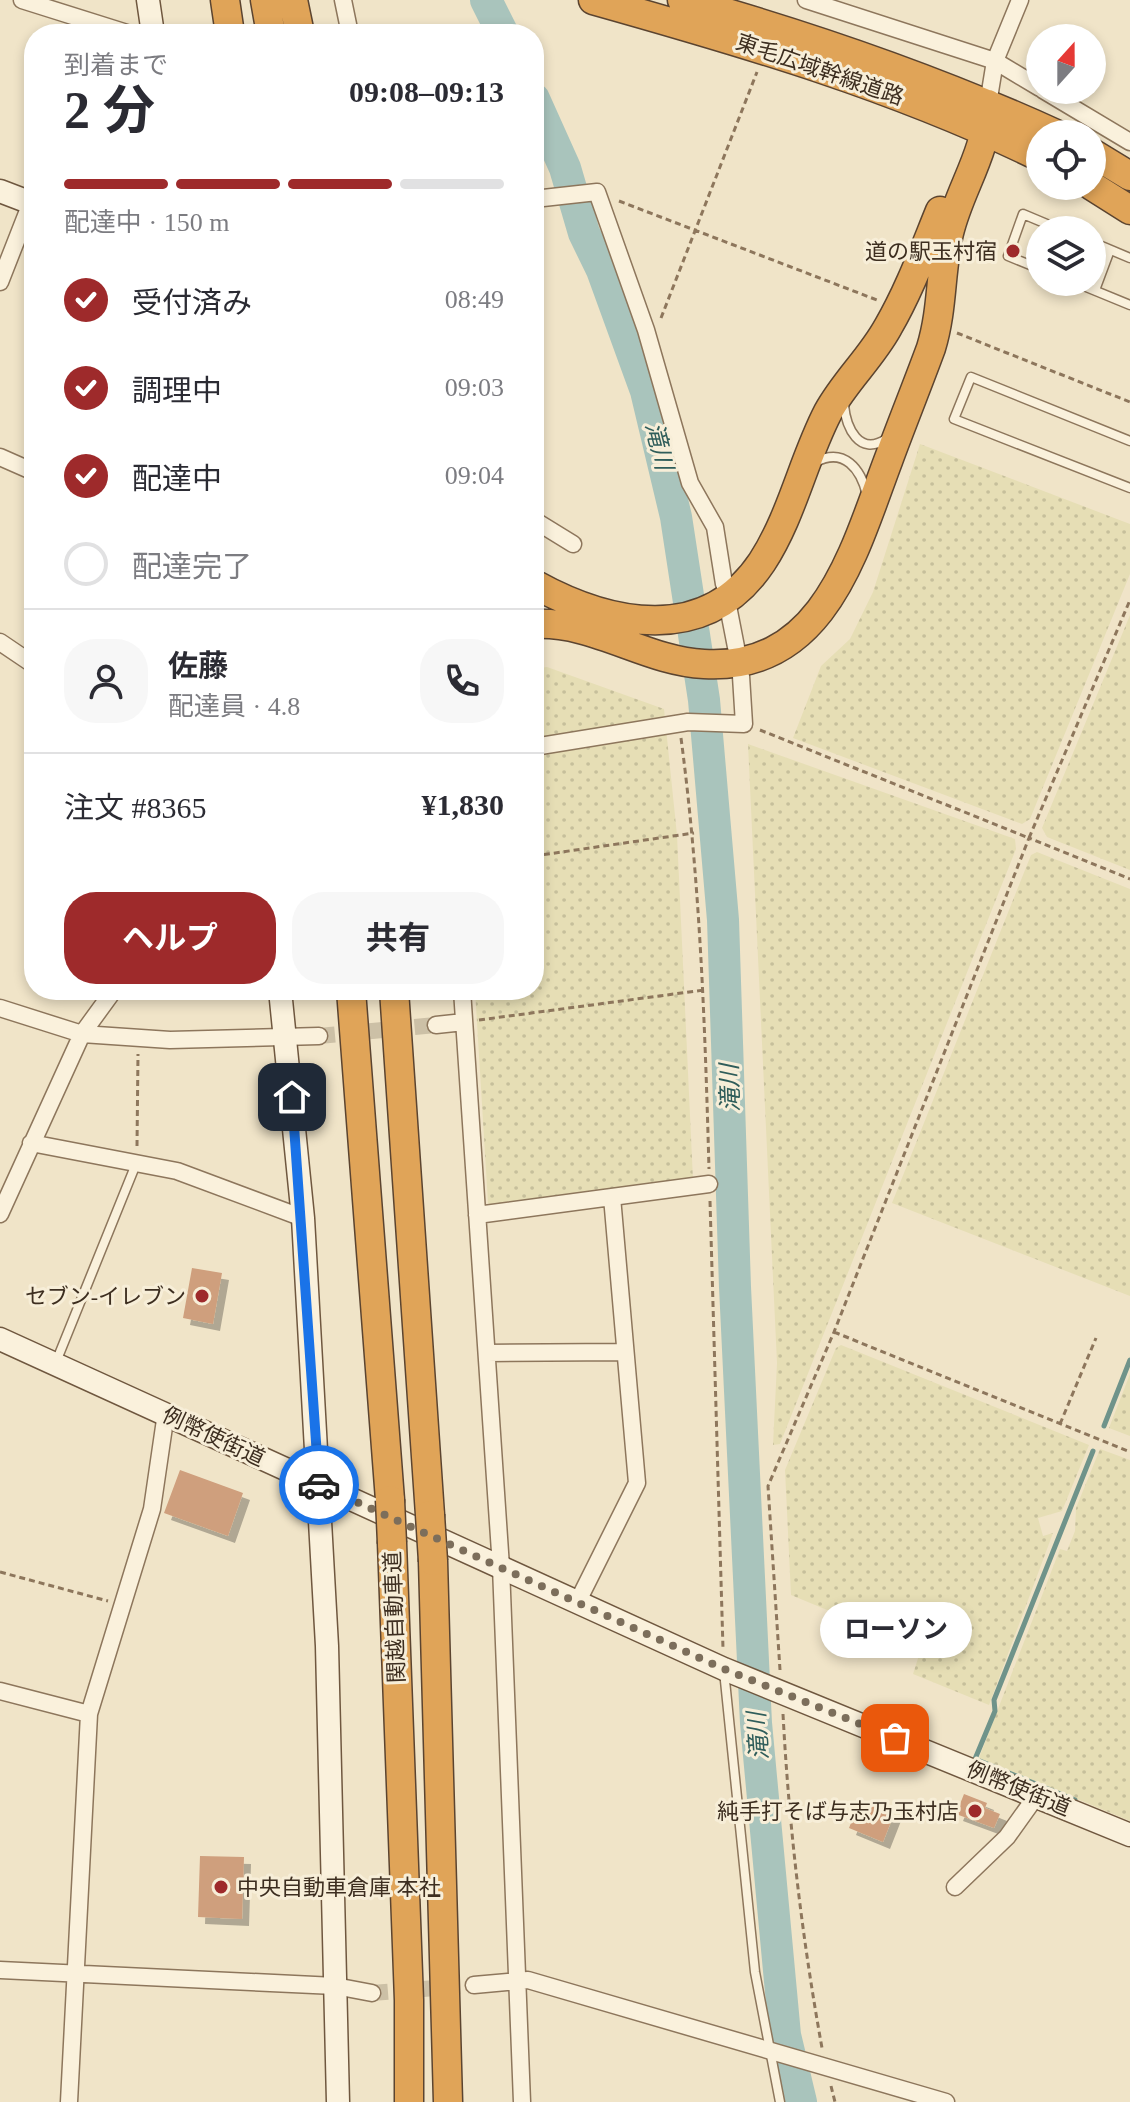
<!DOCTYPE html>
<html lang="ja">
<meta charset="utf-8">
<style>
:root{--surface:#fff;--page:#f7f7f7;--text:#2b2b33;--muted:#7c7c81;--line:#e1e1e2;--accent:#9e2a2b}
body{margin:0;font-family:"Times New Roman","Noto Sans JP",serif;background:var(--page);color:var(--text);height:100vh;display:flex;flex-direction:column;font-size:30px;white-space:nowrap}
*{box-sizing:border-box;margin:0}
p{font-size:26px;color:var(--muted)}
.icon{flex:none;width:44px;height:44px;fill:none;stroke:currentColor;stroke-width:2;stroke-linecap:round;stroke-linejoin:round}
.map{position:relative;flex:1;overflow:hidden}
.sheet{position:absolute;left:24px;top:24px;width:520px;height:976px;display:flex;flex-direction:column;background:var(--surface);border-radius:32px;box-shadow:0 4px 12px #0003}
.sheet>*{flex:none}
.needle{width:52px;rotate:21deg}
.buttons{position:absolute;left:1026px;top:24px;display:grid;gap:16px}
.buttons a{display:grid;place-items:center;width:80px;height:80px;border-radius:50%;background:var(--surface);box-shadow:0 4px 12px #0003;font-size:40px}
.pin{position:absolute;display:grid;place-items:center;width:68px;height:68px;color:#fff;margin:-34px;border-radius:16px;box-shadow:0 4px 12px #0006}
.courier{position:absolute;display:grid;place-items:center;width:80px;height:80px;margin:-40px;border:6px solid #1a73e8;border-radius:50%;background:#fff;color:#222;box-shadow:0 2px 10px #0007}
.bubble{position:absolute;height:56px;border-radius:28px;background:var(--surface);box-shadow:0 4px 12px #0003;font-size:26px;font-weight:700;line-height:56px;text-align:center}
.overview em{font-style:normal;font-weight:700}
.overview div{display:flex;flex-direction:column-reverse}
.overview{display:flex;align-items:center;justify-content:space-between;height:136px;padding:0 40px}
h1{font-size:52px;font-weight:700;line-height:60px}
.bar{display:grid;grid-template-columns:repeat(4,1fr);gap:12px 8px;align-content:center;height:96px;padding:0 40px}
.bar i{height:10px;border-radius:6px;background:var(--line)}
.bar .on{background:var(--accent)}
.bar p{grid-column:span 4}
.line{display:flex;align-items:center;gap:20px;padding:0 40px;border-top:2px solid var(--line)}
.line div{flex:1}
.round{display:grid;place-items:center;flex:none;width:84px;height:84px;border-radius:32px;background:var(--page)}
ol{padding:0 40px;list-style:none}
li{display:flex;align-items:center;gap:24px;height:88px}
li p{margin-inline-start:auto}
li .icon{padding:8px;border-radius:50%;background:var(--accent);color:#fff;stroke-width:4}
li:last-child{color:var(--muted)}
li i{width:44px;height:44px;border:4px solid var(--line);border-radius:50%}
.primary-button{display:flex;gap:16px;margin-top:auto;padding:16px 40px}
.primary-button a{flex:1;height:92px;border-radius:32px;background:var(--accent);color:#fff;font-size:32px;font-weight:700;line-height:92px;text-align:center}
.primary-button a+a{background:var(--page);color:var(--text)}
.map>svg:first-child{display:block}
.farmland{fill:url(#farmland-dots)}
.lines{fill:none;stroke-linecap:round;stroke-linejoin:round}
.stream{stroke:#6f938a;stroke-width:5}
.river{stroke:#a9c4bc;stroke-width:32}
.building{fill:#cf9f7d;filter:url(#shadow)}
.street-tunnel{stroke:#ccc0a6;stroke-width:16;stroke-dasharray:16 8;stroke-linecap:butt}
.lane-casing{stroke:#8d765c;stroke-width:11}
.street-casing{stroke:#8d765c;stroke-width:19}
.secondary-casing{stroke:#6f573f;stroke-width:25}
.highway-casing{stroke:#5b4430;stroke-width:31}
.path{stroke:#8d765c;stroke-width:3;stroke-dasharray:6 4;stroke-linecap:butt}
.lane{stroke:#faf1dc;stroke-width:8}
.street{stroke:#faf1dc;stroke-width:16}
.secondary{stroke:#faf1dc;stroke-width:22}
.highway{stroke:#e0a458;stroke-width:28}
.highway-bridge-casing{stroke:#5b4430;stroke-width:31;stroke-linecap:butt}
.highway-bridge{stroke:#e0a458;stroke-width:28}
.done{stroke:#7c6e5b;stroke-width:8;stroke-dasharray:0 14.4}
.route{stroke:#1a73e8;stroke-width:10}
.poi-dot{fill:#9e2a2b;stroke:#f7eed8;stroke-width:3}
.labels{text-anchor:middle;stroke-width:6;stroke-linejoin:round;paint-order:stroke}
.street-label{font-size:22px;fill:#3d2e20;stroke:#f7eed8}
.poi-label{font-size:22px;fill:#3d2e20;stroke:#f7eed8;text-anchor:end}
.water-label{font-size:24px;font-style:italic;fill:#2f5d5a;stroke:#f7eed8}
</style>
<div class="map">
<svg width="1130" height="2102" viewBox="0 0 1130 2102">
<defs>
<pattern id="farmland-dots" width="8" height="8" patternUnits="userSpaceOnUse" patternTransform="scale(2)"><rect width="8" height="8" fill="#e6deb5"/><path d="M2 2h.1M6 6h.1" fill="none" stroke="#c6bf9b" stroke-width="1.8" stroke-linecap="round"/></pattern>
<filter id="shadow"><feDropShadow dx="7" dy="7" stdDeviation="0" flood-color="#0004"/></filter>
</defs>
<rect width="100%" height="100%" fill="#f0e4c8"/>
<path class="farmland" d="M 920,444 L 1130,524 L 1130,574 L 1030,819 L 1022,824 L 793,738 L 821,666 L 850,639 L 873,592 Z
M 1130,615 L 1130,870 L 1047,837 L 1042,828 Z
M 547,667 L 664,709 L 677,835 L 693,1180 L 494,1208 L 488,1203 L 475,990 L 534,990 L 534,669 Z
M 748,744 L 1015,839 L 1016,849 L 780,1444 L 773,1445 L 777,1363 Z
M 1037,852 L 1130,889 L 1130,1296 L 892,1203 L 1031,855 Z
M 841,1345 L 1089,1445 L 1062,1511 L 1038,1518 L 1043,1536 L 1053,1533 L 989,1705 L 913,1674 L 921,1649 L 791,1595 L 785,1470 L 836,1348 Z
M 1130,1374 L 1130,1436 L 1109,1428 Z
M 1100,1449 L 1130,1460 L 1130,1821 L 979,1758 L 1060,1549 L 1067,1551 L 1075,1531 L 1076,1508 Z"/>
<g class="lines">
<path class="stream" d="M 1104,1426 L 1130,1360
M 1075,1800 L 975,1759 L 995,1711 L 994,1700 L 1093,1451"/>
<path class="river" d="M 486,0 L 503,34
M 534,99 L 565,168 L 584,233 L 602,270 L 646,391 L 676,517 L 704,700 L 723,920 L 735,1287 L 756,1723 L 785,2035 L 801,2102"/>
</g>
<path class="building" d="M 192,1268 L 222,1273 L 213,1324 L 183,1318 Z
M 180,1470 L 243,1493 L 228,1536 L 164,1513 Z
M 964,1794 L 987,1803 L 985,1808 L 1000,1814 L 994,1828 L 956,1814 Z
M 860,1800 L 894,1814 L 883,1842 L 849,1828 Z
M 200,1856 L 244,1857 L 242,1919 L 198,1917 Z"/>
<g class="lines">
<path class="street-tunnel" d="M 319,1036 L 436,1025
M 372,1993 L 474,1985"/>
<g class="lane-casing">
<path id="lane" d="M 1092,242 L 1130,258
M 1040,269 L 1008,256 L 1023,214 L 1061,230
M 1074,282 L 1130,305
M 1095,290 L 1110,250
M 844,405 C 846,427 859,457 886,439
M 1130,441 L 971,377 L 954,419 L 1130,488
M 816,462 C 844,447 861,469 867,495
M 56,1362 L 136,1164
M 724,1671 L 755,1972 L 780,2102"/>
</g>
<g class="street-casing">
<path id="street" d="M 22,0 L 130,34
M 343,0 L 350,34
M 806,0 L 995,61 L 1040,88
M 1043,90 L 1130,142
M 988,104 L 995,61 L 1020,0
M 534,199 L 597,192 L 646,330 L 690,483 L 715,527 L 724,584
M 0,282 L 31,203
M 0,457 L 34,472
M 534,520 L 573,544
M 729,611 L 736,647
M 0,642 L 34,665
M 534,747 L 688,722 L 744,724 L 741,676
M 462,990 L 501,1567 L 522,2102
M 0,1008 L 82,1034 L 170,1040 L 319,1036
M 436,1025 L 464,1022
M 31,1143 L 177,1171 L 303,1218
M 0,1214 L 82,1034 L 114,990
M 477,1215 L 709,1184
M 487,1353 L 625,1352
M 577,1603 L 637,1483 L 612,1197
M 0,1691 L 89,1714
M 955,1887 L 1007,1837 L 1037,1795
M 0,1970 L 335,1986 L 372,1993
M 474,1985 L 528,1980 L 946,2102
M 69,2102 L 89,1714 L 152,1509 L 166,1413"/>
</g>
<g class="secondary-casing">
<path id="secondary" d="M 148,0 L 153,34
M 0,191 L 34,204
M 280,990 L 303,1218 L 327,1646 L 338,2102
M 0,1339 L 724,1669 L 1130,1835"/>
</g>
<g class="highway-casing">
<path id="highway" d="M 225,0 L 230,34
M 265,0 L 271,34
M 293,0 L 300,34
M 593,0 C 746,43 897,87 1040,157
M 682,0 C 810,36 935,79 1056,134
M 1092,153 L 1130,176
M 1092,186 L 1130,210
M 534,584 C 610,626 706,646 762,562 C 792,516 803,460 828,412 C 845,381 871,358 888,327 C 909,291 924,250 940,211
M 534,624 C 595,621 645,661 704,664 C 824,671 854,551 888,461 C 902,423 917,386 931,348 C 943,309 940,271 949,233 C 960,187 987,154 988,104
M 351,990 L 390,1500
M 394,990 L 430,1515
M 392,1543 L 409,2000 L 409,2102
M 433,1561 L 448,2102"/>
</g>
<path class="path" d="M 619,201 L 877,300
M 661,318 L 757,72
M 957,333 L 1130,402
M 760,730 L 1029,838 L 1130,600
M 681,738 C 700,881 705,1025 709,1169
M 534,856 L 694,833
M 479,1020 L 704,990
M 137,1146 L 138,1054
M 710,1201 L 723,1649
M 834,1332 L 1130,1452
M 1060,1424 L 1096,1338
M 0,1572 L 108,1601
M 780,1670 L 768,1486 L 834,1332 L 1029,838 L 1130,879
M 783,1714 C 789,1827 802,1937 822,2048
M 831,2086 L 835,2102"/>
<use href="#lane" class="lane"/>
<use href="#street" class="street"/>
<use href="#secondary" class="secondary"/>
<use href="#highway" class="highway"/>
<g class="highway-bridge-casing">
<path id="highway-bridge" d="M 390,1500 L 392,1543
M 430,1515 L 433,1561"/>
</g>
<use href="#highway-bridge" class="highway-bridge"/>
</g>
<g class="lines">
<path class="done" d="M 319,1485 L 724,1669 L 895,1738"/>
<path class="route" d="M 292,1097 L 319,1485"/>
</g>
<g class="poi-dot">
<circle cx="1013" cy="251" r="8"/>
<circle cx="202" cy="1296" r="8"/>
<circle cx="975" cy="1811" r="8"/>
<circle cx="221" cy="1887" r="8"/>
</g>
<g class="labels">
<g class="street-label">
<text transform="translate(820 69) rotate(19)" y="8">東毛広域幹線道路</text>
<text transform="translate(214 1436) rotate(25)" y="8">例幣使街道</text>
<text transform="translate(394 1617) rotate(-92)" y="8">関越自動車道</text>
<text transform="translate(1019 1788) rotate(22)" y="8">例幣使街道</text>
</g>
<g class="poi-label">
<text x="997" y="259">道の駅玉村宿</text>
<text x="186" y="1304">セブン-イレブン</text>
<text x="959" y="1819">純手打そば与志乃玉村店</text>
<text x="237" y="1895" text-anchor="start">中央自動車倉庫 本社</text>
</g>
<g class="water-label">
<text transform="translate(659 446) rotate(76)" y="8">滝川</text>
<text transform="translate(730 1088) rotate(-92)" y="8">滝川</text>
<text transform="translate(758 1736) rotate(-94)" y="8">滝川</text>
</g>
</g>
</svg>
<div class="buttons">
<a><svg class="needle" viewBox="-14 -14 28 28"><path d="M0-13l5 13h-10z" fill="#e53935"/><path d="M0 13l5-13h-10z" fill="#7c7c81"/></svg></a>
<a><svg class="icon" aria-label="locate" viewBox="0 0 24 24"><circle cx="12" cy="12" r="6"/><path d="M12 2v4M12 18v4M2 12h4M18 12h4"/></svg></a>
<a><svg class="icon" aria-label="layers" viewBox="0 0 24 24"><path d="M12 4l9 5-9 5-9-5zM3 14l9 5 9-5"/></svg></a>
</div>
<div class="pin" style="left:895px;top:1738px;background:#ea580c"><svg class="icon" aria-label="bag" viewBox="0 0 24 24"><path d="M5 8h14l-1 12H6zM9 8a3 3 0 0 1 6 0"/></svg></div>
<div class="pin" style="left:292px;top:1097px;background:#1f2937"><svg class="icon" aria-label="home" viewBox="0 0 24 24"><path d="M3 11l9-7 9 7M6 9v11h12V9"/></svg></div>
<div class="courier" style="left:319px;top:1485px"><svg class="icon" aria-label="car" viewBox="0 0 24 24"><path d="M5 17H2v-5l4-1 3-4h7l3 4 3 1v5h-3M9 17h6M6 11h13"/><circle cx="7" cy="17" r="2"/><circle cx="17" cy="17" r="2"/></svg></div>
<div class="bubble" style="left:820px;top:1602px;width:152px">ローソン</div>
<section class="sheet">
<div class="overview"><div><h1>2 分</h1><p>到着まで</p></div><em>09:08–09:13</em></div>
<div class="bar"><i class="on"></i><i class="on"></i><i class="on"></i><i></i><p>配達中 · 150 m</p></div>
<ol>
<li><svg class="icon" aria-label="check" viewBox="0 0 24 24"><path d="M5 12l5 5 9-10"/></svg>受付済み<p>08:49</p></li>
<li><svg class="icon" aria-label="check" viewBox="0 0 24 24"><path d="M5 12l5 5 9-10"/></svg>調理中<p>09:03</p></li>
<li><svg class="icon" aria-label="check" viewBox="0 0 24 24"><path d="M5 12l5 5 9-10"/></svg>配達中<p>09:04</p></li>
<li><i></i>配達完了</li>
</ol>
<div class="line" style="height:144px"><a class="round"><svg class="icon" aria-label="person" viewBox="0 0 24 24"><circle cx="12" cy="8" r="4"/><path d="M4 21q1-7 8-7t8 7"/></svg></a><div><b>佐藤</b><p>配達員 · 4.8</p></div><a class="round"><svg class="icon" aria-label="phone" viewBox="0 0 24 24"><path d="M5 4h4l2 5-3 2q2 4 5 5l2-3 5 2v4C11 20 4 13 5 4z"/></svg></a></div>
<div class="line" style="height:104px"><div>注文 #8365</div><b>¥1,830</b></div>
<div class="primary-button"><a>ヘルプ</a><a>共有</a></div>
</section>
</div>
